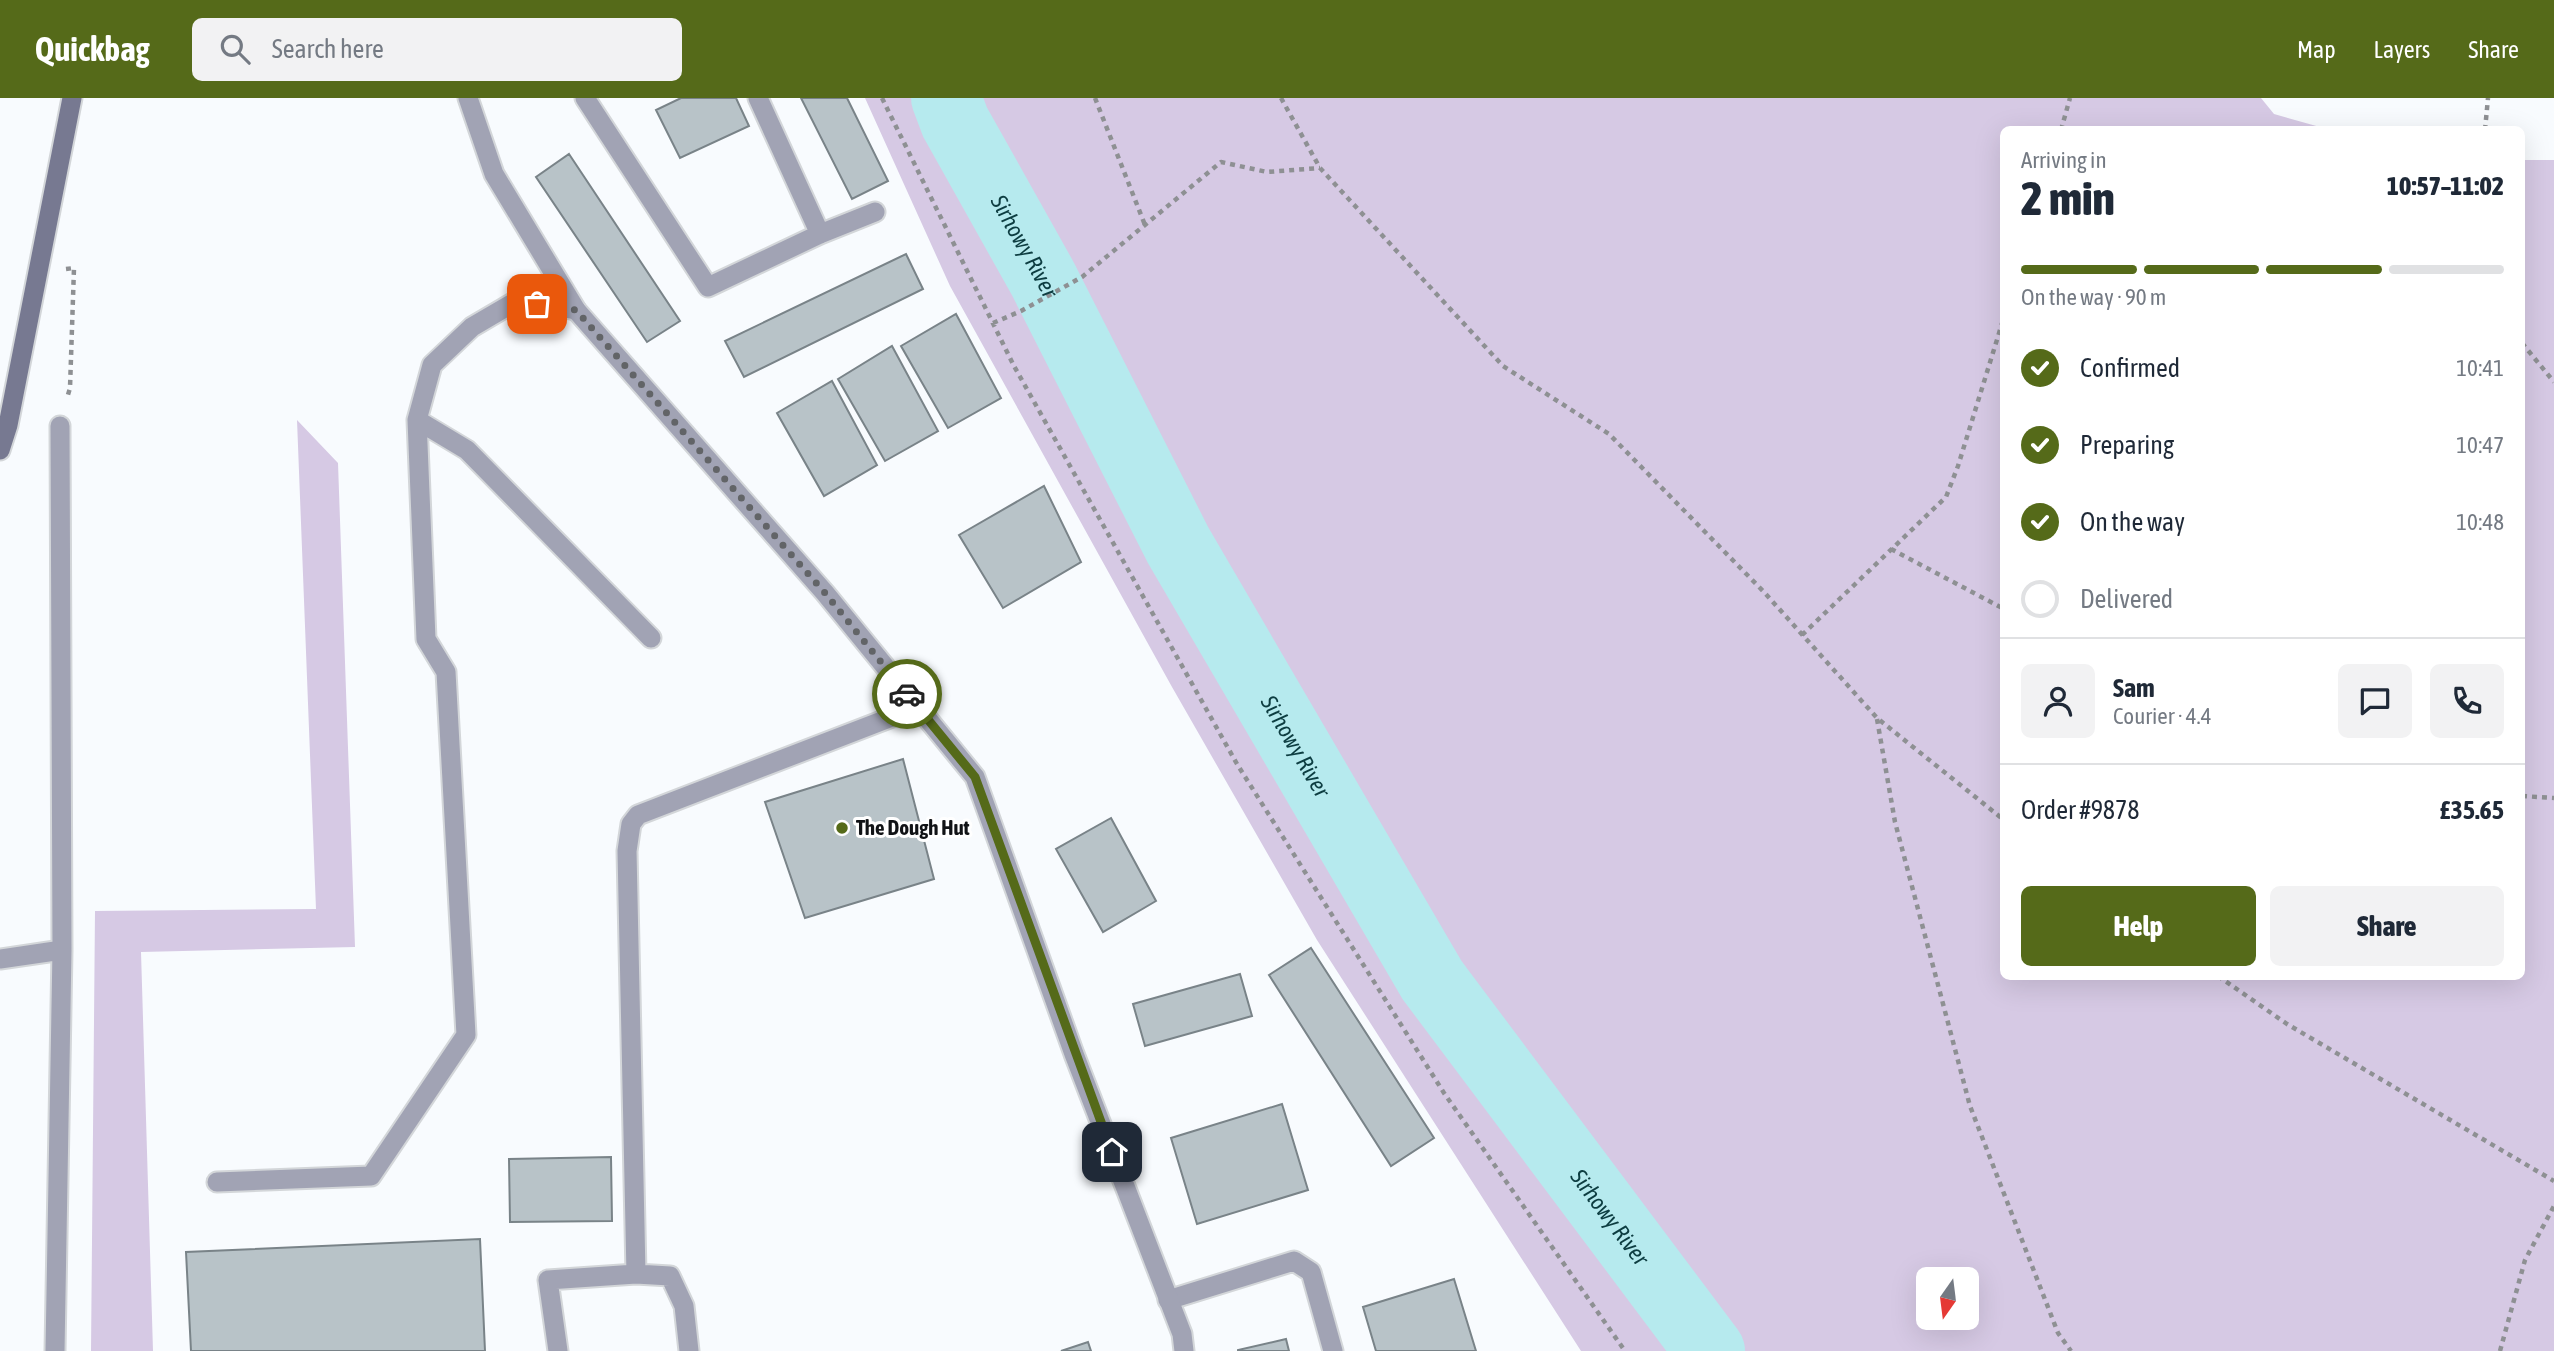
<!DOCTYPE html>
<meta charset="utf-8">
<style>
:root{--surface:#fff;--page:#f2f2f3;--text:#1f2937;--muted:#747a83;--line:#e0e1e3;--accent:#556a19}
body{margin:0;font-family:"Asap Condensed",sans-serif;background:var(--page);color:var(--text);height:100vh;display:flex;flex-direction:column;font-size:26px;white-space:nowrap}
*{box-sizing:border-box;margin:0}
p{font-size:23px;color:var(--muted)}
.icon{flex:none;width:38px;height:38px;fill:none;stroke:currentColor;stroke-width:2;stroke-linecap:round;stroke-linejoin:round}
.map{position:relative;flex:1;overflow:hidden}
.panel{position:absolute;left:2000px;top:28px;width:525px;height:854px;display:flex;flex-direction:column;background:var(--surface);border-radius:10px;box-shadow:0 7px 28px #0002}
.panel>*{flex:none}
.needle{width:46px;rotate:194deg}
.tools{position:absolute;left:1916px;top:1169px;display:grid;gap:14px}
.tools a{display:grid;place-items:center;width:63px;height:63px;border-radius:10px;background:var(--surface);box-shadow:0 7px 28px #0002;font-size:35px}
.pin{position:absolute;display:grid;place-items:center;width:60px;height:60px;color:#fff;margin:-30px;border-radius:14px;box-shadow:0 4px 10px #0006}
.courier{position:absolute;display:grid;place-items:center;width:70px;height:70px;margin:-35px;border:5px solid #556a19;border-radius:50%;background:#fff;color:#222;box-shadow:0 2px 9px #0007}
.overview em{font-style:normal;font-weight:800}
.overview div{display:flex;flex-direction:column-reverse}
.overview{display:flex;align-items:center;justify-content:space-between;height:119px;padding:0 21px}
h1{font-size:46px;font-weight:800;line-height:52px}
.bar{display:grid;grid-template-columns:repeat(4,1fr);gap:10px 7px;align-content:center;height:84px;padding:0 21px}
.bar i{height:9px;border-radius:5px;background:var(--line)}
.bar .selected{background:var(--accent)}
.bar p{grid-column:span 4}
.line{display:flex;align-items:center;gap:18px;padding:0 21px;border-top:2px solid var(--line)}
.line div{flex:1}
.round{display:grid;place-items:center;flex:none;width:74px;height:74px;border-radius:10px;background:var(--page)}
ol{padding:0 21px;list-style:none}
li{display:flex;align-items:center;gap:21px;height:77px}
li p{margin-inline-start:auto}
li .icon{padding:7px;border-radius:50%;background:var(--accent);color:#fff;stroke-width:4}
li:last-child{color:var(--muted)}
li i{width:38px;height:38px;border:4px solid var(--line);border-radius:50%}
.action{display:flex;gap:14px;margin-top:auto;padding:14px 21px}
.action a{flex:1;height:80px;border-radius:10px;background:var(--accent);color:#fff;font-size:28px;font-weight:800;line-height:80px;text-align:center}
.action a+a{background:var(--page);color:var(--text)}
header{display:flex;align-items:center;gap:42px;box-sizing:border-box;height:98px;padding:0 35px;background:var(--accent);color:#fff}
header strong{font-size:33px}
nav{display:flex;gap:38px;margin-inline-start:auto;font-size:24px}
.search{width:490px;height:63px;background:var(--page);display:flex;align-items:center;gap:18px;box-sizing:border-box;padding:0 24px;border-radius:10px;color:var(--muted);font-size:26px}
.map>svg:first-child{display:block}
.green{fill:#d6c9e4;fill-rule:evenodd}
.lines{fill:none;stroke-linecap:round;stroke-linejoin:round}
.river{stroke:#b6eaee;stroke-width:70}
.building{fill:#b8c3c8;stroke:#798388;stroke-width:2}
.service-casing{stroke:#d3d6d9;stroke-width:23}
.minor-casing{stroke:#d3d6d9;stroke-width:23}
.secondary-casing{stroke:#d3d6d9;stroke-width:23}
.path{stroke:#8e9093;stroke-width:4.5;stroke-dasharray:5 5;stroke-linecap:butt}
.service{stroke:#a1a3b4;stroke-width:19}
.minor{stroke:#a1a3b4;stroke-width:19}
.secondary{stroke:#777991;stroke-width:19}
.done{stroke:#626467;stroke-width:7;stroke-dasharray:0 12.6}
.route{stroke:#556a19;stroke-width:9}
.poi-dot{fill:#556a19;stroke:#fff;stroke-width:2.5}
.labels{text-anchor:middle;stroke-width:6;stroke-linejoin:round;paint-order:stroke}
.poi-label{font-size:21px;font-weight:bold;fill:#111316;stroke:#fff;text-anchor:start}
.water-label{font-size:23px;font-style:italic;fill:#0d3d41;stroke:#fff}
</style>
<header>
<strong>Quickbag</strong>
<div class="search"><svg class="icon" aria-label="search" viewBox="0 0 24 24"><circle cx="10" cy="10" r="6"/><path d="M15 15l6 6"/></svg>Search here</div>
<nav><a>Map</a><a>Layers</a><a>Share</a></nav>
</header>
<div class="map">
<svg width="2554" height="1253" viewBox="0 0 2554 1253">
<rect width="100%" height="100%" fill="#f8fbfe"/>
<path class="green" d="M 865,0 L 2261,0 L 2274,16 L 2327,31 L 2004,32 L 2004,878 L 2522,878 L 2522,62 L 2554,62 L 2554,1253 L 1581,1253 L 1317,842 L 1172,589 L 950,188 ZM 1928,1181 L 1967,1181 L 1967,1220 L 1928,1220 Z
M 297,322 L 338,365 L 355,849 L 141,854 L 153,1253 L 91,1253 L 95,813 L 316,811 Z"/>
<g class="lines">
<path class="river" id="s1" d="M 946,0 L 955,24 L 1043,181 L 1178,447 L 1432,882 L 1710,1253"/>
</g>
<path class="building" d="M 681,0 L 736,0 L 749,28 L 680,60 L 656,12 Z
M 801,0 L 847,0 L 888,83 L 852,101 Z
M 569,56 L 680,223 L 647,244 L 536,79 Z
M 906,156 L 923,191 L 744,279 L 725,243 Z
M 956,216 L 1001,300 L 948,330 L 901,248 Z
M 892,248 L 938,333 L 885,363 L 838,281 Z
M 832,283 L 877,367 L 824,398 L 777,315 Z
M 1044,388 L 1081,464 L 1003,510 L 959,437 Z
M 903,661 L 934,781 L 805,820 L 765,704 Z
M 1111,720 L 1156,803 L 1103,834 L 1056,751 Z
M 1311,850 L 1434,1040 L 1391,1068 L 1269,877 Z
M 1240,876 L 1252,918 L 1145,948 L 1133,906 Z
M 1282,1006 L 1308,1092 L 1197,1126 L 1171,1040 Z
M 611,1059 L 612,1123 L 510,1124 L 509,1061 Z
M 480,1141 L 485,1253 L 191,1253 L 186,1154 Z
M 1454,1181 L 1476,1253 L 1376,1253 L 1363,1209 Z
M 1286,1241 L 1289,1253 L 1238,1253 L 1238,1252 Z
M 1088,1244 L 1091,1253 L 1061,1253 Z"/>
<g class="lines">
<g class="service-casing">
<path id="service" d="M 585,0 L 708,189 L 820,136 L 875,114
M 758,0 L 820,136
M 417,322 L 467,352 L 651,540
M 217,1084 L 371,1078 L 466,937 L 446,574 L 426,541 L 417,322 L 432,267 L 472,229 L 518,202 L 576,212
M 636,1176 L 627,753 L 631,726 L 638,717 L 918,609
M 1168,1202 L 1294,1163 L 1311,1174 L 1333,1253
M 558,1253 L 548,1182 L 636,1176 L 670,1178 L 684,1208 L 689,1253"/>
</g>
<g class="minor-casing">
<path id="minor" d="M 468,0 L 494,76 L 576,212 L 825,495 L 975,679 L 1074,956 L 1182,1236 L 1184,1253
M 0,861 L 62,852 L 60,328
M 55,1253 L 62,852"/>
</g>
<g class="secondary-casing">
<path id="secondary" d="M 0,352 L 8,327 L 72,0"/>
</g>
<path class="path" d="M 882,0 L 1014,268 L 1237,666 L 1444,995 L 1625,1253
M 1095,0 L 1145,127
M 1281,0 L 1320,70 L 1503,268 L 1609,336 L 1764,494 L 1877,620 L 2004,722
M 2061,32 L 2070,0
M 2485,32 L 2488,0
M 66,171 L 74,170 L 70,290 L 67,300
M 993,225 L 1021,213 L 1082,179 L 1221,64 L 1267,74 L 1320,70
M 2522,245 L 2554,284
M 1891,451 L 2004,511
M 1802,537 L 1946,399 L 1958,368 L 2004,219
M 1877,621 L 1895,724 L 1970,1008 L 2058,1235 L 2071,1253
M 2522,698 L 2554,700
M 2218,878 L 2287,926 L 2554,1083
M 2500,1253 L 2525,1162 L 2554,1108"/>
<use href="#service" class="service"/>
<use href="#minor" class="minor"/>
<use href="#secondary" class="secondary"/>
</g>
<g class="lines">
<path class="done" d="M 537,206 L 576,212 L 825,495 L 907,596"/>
<path class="route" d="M 907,596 L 975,679 L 1112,1054"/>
</g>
<circle class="poi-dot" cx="842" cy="730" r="7"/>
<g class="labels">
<g class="poi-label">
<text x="856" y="737">The Dough Hut</text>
</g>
<g class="water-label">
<text dy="8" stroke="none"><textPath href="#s1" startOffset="168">Sirhowy River</textPath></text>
<text dy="8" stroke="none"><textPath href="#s1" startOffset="737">Sirhowy River</textPath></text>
<text dy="8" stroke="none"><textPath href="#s1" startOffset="1304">Sirhowy River</textPath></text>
</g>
</g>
</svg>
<div class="tools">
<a><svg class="needle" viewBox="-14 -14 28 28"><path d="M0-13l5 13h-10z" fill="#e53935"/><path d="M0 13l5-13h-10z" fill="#747a83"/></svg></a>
</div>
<div class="pin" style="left:537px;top:206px;background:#ea580c"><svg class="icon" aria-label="bag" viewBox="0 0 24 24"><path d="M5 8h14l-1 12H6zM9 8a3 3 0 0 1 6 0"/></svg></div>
<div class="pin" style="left:1112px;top:1054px;background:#1f2937"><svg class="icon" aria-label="home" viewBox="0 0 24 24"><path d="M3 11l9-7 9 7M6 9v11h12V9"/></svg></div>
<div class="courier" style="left:907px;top:596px"><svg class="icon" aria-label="car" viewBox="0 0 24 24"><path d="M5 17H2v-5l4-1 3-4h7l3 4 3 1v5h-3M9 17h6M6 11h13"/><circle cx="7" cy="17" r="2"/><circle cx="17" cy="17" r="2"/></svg></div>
<section class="panel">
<div class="overview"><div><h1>2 min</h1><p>Arriving in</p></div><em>10:57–11:02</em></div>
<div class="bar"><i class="selected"></i><i class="selected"></i><i class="selected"></i><i></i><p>On the way · 90 m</p></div>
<ol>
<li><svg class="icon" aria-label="check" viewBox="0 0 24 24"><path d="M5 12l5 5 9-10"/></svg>Confirmed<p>10:41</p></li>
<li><svg class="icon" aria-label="check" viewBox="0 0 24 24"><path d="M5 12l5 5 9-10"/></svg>Preparing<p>10:47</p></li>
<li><svg class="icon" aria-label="check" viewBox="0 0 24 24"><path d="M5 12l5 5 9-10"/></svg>On the way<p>10:48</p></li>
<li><i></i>Delivered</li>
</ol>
<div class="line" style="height:126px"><a class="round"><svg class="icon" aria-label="person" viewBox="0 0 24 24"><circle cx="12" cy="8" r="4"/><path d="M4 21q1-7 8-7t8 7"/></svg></a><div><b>Sam</b><p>Courier · 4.4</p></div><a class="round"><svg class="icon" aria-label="chat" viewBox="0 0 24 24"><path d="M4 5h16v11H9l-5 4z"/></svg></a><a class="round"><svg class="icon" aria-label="phone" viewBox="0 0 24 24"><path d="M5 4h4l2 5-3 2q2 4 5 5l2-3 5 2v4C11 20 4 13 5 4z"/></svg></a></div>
<div class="line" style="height:91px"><div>Order #9878</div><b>£35.65</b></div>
<div class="action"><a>Help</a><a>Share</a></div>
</section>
</div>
